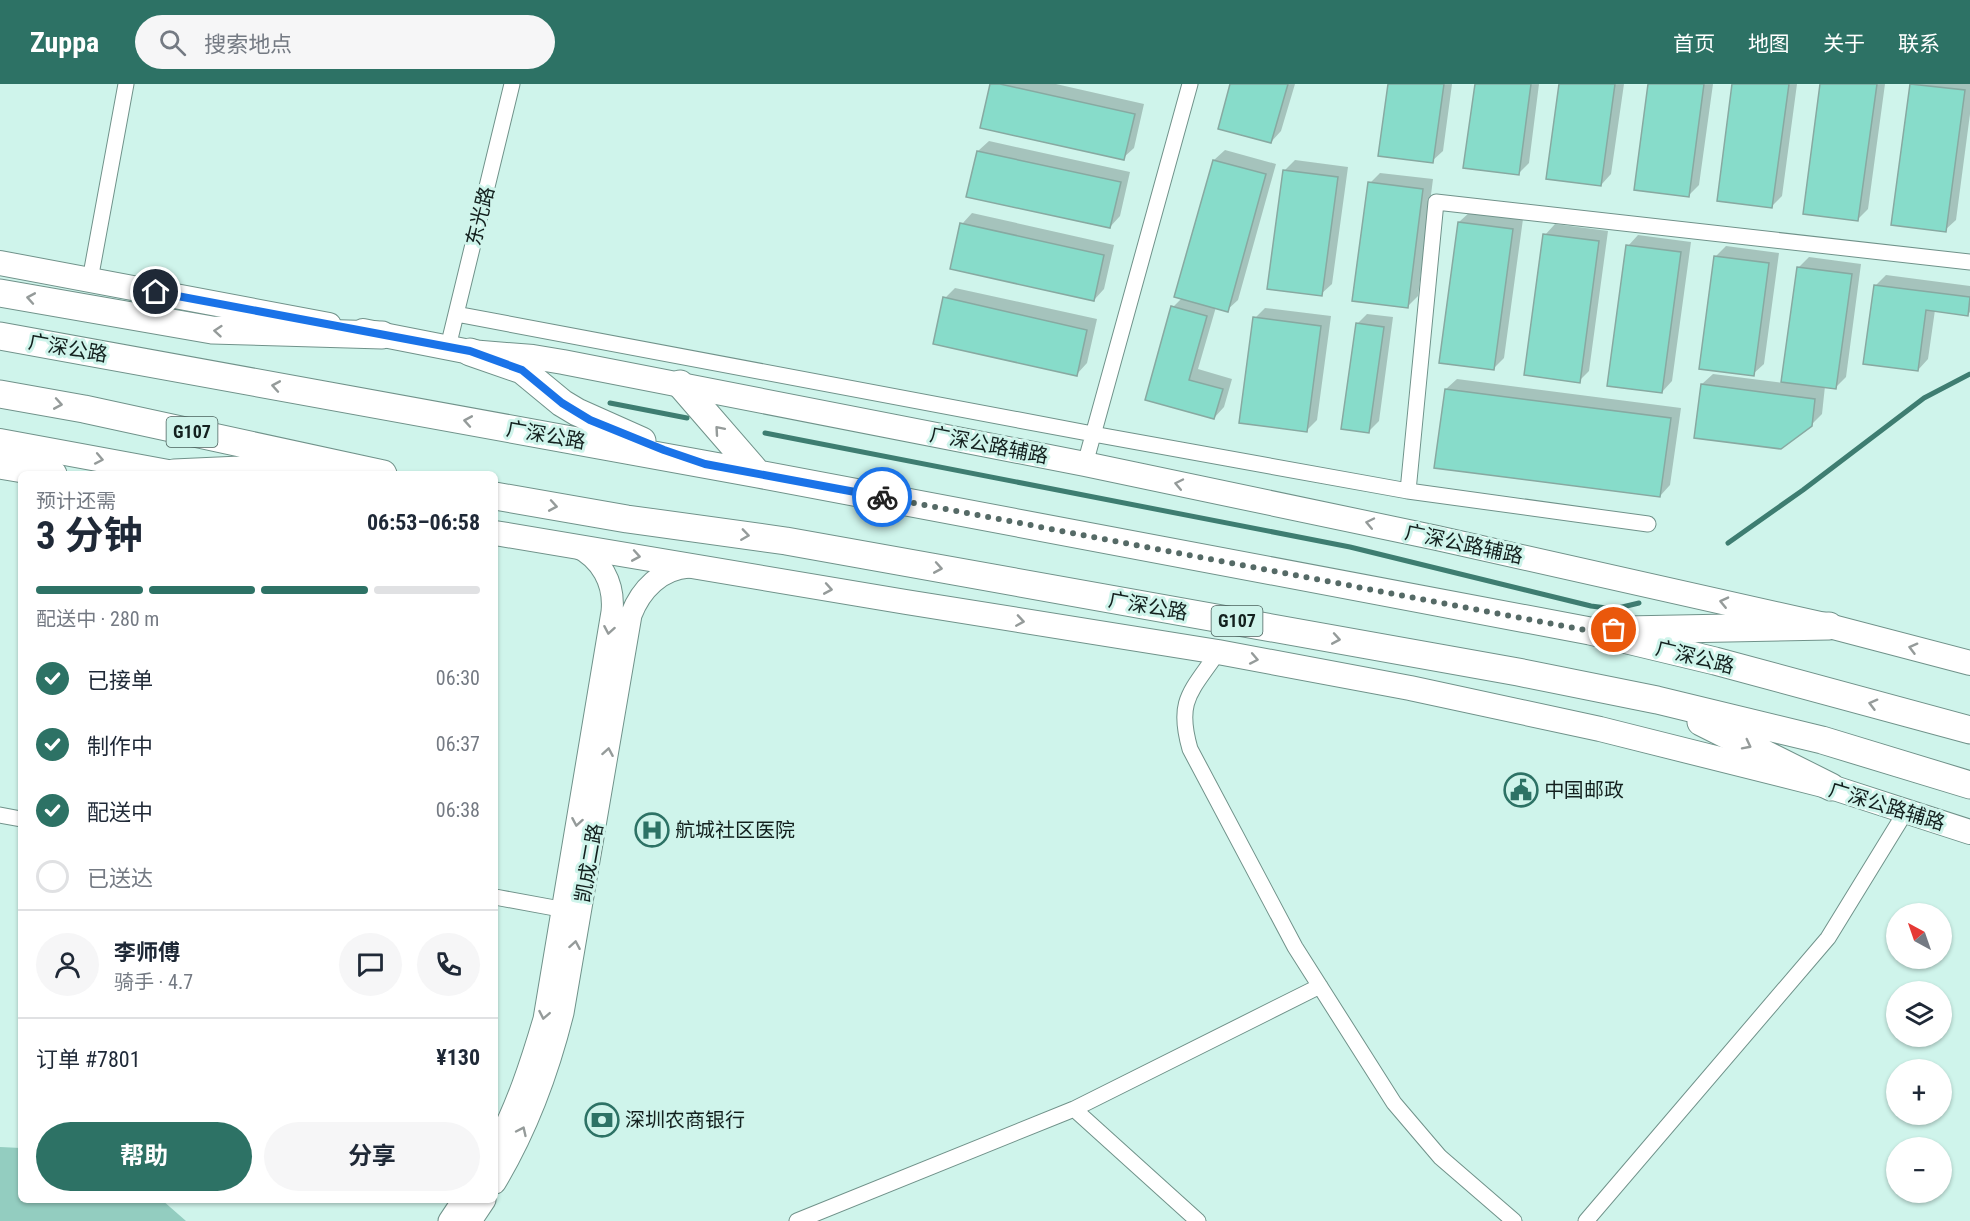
<!DOCTYPE html>
<html lang="zh">
<meta charset="utf-8">
<style>
:root{--surface:#fff;--page:#f6f6f7;--text:#1f2937;--muted:#747a83;--line:#e0e1e3;--accent:#2d7265}
body{margin:0;font-family:"Roboto Condensed","Noto Sans SC",sans-serif;background:var(--page);color:var(--text);height:100vh;display:flex;flex-direction:column;font-size:22px;white-space:nowrap}
*{box-sizing:border-box;margin:0}
p{font-size:20px;color:var(--muted)}
.icon{flex:none;width:33px;height:33px;fill:none;stroke:currentColor;stroke-width:2;stroke-linecap:round;stroke-linejoin:round}
.map{position:relative;flex:1;overflow:hidden}
.drawer{position:absolute;left:18px;top:387px;width:480px;height:732px;display:flex;flex-direction:column;background:var(--surface);border-radius:9px;box-shadow:0 2px 4px #0004}
.drawer>*{flex:none}
.needle{width:39px;rotate:320deg}
.fabs{position:absolute;left:1886px;top:819px;display:grid;gap:12px}
.fabs a{display:grid;place-items:center;width:66px;height:66px;border-radius:50%;background:var(--surface);box-shadow:0 2px 4px #0004;font-size:30px}
.pin{position:absolute;display:grid;place-items:center;width:51px;height:51px;color:#fff;margin:-26px;border:3px solid #fff;border-radius:50%;box-shadow:0 2px 6px #0007}
.courier{position:absolute;display:grid;place-items:center;width:60px;height:60px;margin:-30px;border:4px solid #1a73e8;border-radius:50%;background:#fff;color:#222;box-shadow:0 2px 8px #0007}
.summary em{font-style:normal;font-weight:700}
.summary div{display:flex;flex-direction:column-reverse}
.summary{display:flex;align-items:center;justify-content:space-between;height:102px;padding:0 18px}
h1{font-size:39px;font-weight:700;line-height:45px}
.bar{display:grid;grid-template-columns:repeat(4,1fr);gap:9px 6px;align-content:center;height:72px;padding:0 18px}
.bar i{height:8px;border-radius:4px;background:var(--line)}
.bar .selected{background:var(--accent)}
.bar p{grid-column:span 4}
.line{display:flex;align-items:center;gap:15px;padding:0 18px;border-top:2px solid var(--line)}
.line div{flex:1}
.round{display:grid;place-items:center;flex:none;width:63px;height:63px;border-radius:32px;background:var(--page)}
ol{padding:0 18px;list-style:none}
li{display:flex;align-items:center;gap:18px;height:66px}
li p{margin-inline-start:auto}
li .icon{padding:6px;border-radius:50%;background:var(--accent);color:#fff;stroke-width:4}
li:last-child{color:var(--muted)}
li i{width:33px;height:33px;border:3px solid var(--line);border-radius:50%}
.button{display:flex;gap:12px;margin-top:auto;padding:12px 18px}
.button a{flex:1;height:69px;border-radius:36px;background:var(--accent);color:#fff;font-size:24px;font-weight:700;line-height:69px;text-align:center}
.button a+a{background:var(--page);color:var(--text)}
header{display:flex;align-items:center;gap:36px;box-sizing:border-box;height:84px;padding:0 30px;background:var(--accent);color:#fff}
header strong{font-size:28px}
nav{display:flex;gap:33px;margin-inline-start:auto;font-size:21px}
.search{width:420px;height:54px;background:var(--page);display:flex;align-items:center;gap:15px;box-sizing:border-box;padding:0 21px;border-radius:33px;color:var(--muted);font-size:22px}
.map>svg:first-child{display:block}
.green{fill:#93cdc0}
.shadow{fill:#0003}
.lines{fill:none;stroke-linecap:round;stroke-linejoin:round}
.stream{stroke:#3e7d71;stroke-width:5}
.building{fill:#87dcca;stroke:#87a9a1;stroke-width:1.5}
.street-casing{stroke:#70928a;stroke-width:17}
.secondary-casing{stroke:#70928a;stroke-width:23}
.primary-casing{stroke:#70928a;stroke-width:26}
.highway-casing{stroke:#70928a;stroke-width:29}
.street{stroke:#fff;stroke-width:15}
.secondary{stroke:#fff;stroke-width:21}
.primary{stroke:#fff;stroke-width:24}
.highway{stroke:#fff;stroke-width:27}
.oneway{stroke:#959b9a}
.done{stroke:#556a66;stroke-width:6;stroke-dasharray:0 10.8}
.route{stroke:#1a73e8;stroke-width:8}
.labels{text-anchor:middle;stroke-width:6;stroke-linejoin:round;paint-order:stroke}
.shield{fill:#cff4eb;stroke:#4b605c;stroke-width:1.5}
.shield-label{font-size:18px;font-weight:bold;fill:#13201e}
.street-label{font-size:20px;fill:#13201e;stroke:#cff4eb}
.poi-label{font-size:20px;fill:#13201e;stroke:#cff4eb;text-anchor:start}
</style>
<header>
<strong>Zuppa</strong>
<div class="search"><svg class="icon" aria-label="search" viewBox="0 0 24 24"><circle cx="10" cy="10" r="6"/><path d="M15 15l6 6"/></svg>搜索地点</div>
<nav><a>首页</a><a>地图</a><a>关于</a><a>联系</a></nav>
</header>
<div class="map">
<svg width="1970" height="1137" viewBox="0 0 1970 1137">
<rect width="100%" height="100%" fill="#cff4eb"/>
<path class="green" d="M 0,1063 L 21,1064 L 21,1116 L 162,1116 L 186,1137 L 0,1137 Z"/>
<path class="shadow" d="M 992,0 L 1056,0 L 1144,20 L 1134,64 L 1123,74 Z
M 1232,0 L 1295,0 L 1281,47 L 1271,58 Z
M 1389,0 L 1452,0 L 1443,67 L 1432,77 Z
M 1476,0 L 1539,0 L 1529,79 L 1518,90 Z
M 1560,0 L 1624,0 L 1611,90 L 1601,101 Z
M 1650,0 L 1713,0 L 1699,101 L 1688,112 Z
M 1734,0 L 1797,0 L 1782,112 L 1771,123 Z
M 1822,0 L 1885,0 L 1868,125 L 1858,135 Z
M 1911,0 L 1970,0 L 1970,30 L 1956,136 L 1945,146 L 1892,140 Z
M 989,57 L 1130,88 L 1120,132 L 1110,143 L 968,111 L 978,67 Z
M 1225,66 L 1276,80 L 1238,216 L 1227,226 L 1216,223 L 1198,285 L 1232,295 L 1224,323 L 1214,334 L 1147,315 L 1173,223 L 1182,214 L 1214,76 Z
M 1295,76 L 1348,83 L 1332,200 L 1321,210 L 1284,87 Z
M 1380,89 L 1433,95 L 1418,212 L 1407,223 L 1370,99 Z
M 1470,128 L 1523,135 L 1504,274 L 1493,285 L 1459,138 Z
M 972,129 L 1114,161 L 1104,205 L 1094,216 L 962,140 Z
M 1555,140 L 1608,147 L 1589,287 L 1579,297 L 1545,151 Z
M 1638,151 L 1691,158 L 1672,297 L 1662,308 L 1628,162 Z
M 1726,162 L 1779,169 L 1764,280 L 1753,290 L 1715,173 Z
M 1809,173 L 1861,180 L 1846,293 L 1836,303 L 1825,302 L 1822,330 L 1811,341 L 1702,300 L 1713,290 L 1783,299 L 1798,184 Z
M 1886,191 L 1970,202 L 1970,228 L 1968,230 L 1935,226 L 1928,275 L 1918,286 L 1875,202 Z
M 955,204 L 1097,235 L 1087,279 L 1077,290 L 945,214 Z
M 1265,224 L 1331,232 L 1317,336 L 1306,347 L 1255,234 Z
M 1367,230 L 1393,233 L 1379,337 L 1369,347 L 1357,240 Z
M 1457,295 L 1681,324 L 1670,401 L 1660,412 L 1446,305 Z"/>
<g class="lines">
<path class="stream" d="M 610,319 L 687,334
M 765,349 L 1350,463 L 1591,522 L 1614,525 L 1639,519
M 1728,459 L 1803,406 L 1924,314 L 1970,290"/>
</g>
<path class="building" d="M 990,0 L 1000,0 L 1135,30 L 1124,76 L 980,44 Z
M 1230,0 L 1288,0 L 1271,59 L 1218,45 Z
M 1388,0 L 1444,0 L 1433,79 L 1378,72 Z
M 1475,0 L 1531,0 L 1519,91 L 1463,84 Z
M 1559,0 L 1615,0 L 1601,102 L 1546,95 Z
M 1648,0 L 1704,0 L 1689,113 L 1634,106 Z
M 1732,0 L 1789,0 L 1772,124 L 1717,117 Z
M 1820,0 L 1877,0 L 1858,137 L 1803,130 Z
M 1910,0 L 1965,6 L 1946,148 L 1891,141 Z
M 977,67 L 1121,98 L 1110,144 L 966,113 Z
M 1213,76 L 1266,90 L 1228,228 L 1174,213 Z
M 1283,86 L 1338,93 L 1322,212 L 1267,205 Z
M 1368,98 L 1423,105 L 1408,224 L 1352,217 Z
M 1458,138 L 1513,145 L 1494,286 L 1439,279 Z
M 960,139 L 1104,171 L 1094,217 L 950,185 Z
M 1543,150 L 1599,157 L 1580,299 L 1524,291 Z
M 1626,161 L 1681,168 L 1662,309 L 1607,302 Z
M 1714,172 L 1769,179 L 1754,292 L 1699,285 Z
M 1797,183 L 1852,190 L 1836,305 L 1781,298 Z
M 1874,201 L 1970,213 L 1968,232 L 1926,226 L 1918,287 L 1863,280 Z
M 943,213 L 1087,246 L 1077,292 L 933,260 Z
M 1171,222 L 1207,232 L 1189,296 L 1223,305 L 1214,335 L 1145,316 Z
M 1253,233 L 1321,242 L 1307,348 L 1239,339 Z
M 1356,239 L 1384,243 L 1369,349 L 1341,345 Z
M 1701,300 L 1815,315 L 1812,342 L 1781,365 L 1694,354 Z
M 1445,305 L 1671,334 L 1660,413 L 1434,384 Z"/>
<g class="lines">
<g class="street-casing">
<path id="street" d="M 90,196 L 126,0
M 456,230 L 1093,350 L 1408,407 L 1648,440
M 448,263 L 512,0
M 1085,380 L 1190,0
M 1408,407 L 1436,118 L 1970,178
M 1218,568 C 1191,608 1176,616 1190,665 L 1295,863 L 1394,1019 L 1440,1073 L 1514,1137
M 0,731 L 21,735
M 495,813 L 571,827
M 1074,1025 L 1198,1137
M 797,1137 L 1074,1025 L 1320,902
M 1586,1137 L 1828,854 L 1906,727"/>
</g>
<g class="secondary-casing">
<path id="secondary" d="M 495,1063 C 517,1022 531,979 544,935 L 612,528 C 615,499 601,474 575,462
M 495,1099 C 527,1046 548,989 563,929 L 631,531 C 641,505 661,485 689,483
M 449,1137 L 463,1116
M 471,1137 L 485,1116"/>
</g>
<g class="primary-casing">
<path id="primary" d="M 0,179 L 329,241
M 363,247 L 470,268 L 533,273 L 563,278 L 1085,380 L 1437,454 L 1829,542 L 1970,579
M 0,357 L 179,390
M 495,449 L 906,518 L 1218,568 L 1410,604 L 1600,645 L 1831,703 L 1970,748"/>
</g>
<g class="highway-casing">
<path id="highway" d="M 0,209 L 212,246 L 382,251
M 0,252 L 758,390 L 1590,547 L 1715,577 L 1970,646
M 470,268 L 522,286 L 562,319 L 577,328 L 642,357
M 680,300 L 758,390
M 0,310 L 84,325 L 383,390
M 0,381 L 53,390
M 174,389 L 305,383
M 495,412 L 627,435 L 786,457 L 1518,588 L 1657,616 L 1822,656 L 1970,701
M 1626,546 L 1829,542
M 1701,638 L 1831,703"/>
</g>
<use href="#street" class="street"/>
<use href="#secondary" class="secondary"/>
<use href="#primary" class="primary"/>
<use href="#highway" class="highway"/>
</g>
<defs><path id="oneway-chevron" d="M-2-3.5L2.5 0L-2 3.5" fill="none" stroke-width="1.6" stroke-linecap="round" stroke-linejoin="round" transform="scale(1.5)"/></defs>
<g class="oneway">
<use href="#oneway-chevron" transform="translate(31 214) rotate(-170)"/>
<use href="#oneway-chevron" transform="translate(218 247) rotate(-175)"/>
<use href="#oneway-chevron" transform="translate(276 302) rotate(-170)"/>
<use href="#oneway-chevron" transform="translate(58 320) rotate(10)"/>
<use href="#oneway-chevron" transform="translate(468 337) rotate(-170)"/>
<use href="#oneway-chevron" transform="translate(719 346) rotate(-131)"/>
<use href="#oneway-chevron" transform="translate(99 375) rotate(11)"/>
<use href="#oneway-chevron" transform="translate(1179 400) rotate(-168)"/>
<use href="#oneway-chevron" transform="translate(553 422) rotate(10)"/>
<use href="#oneway-chevron" transform="translate(1370 439) rotate(-168)"/>
<use href="#oneway-chevron" transform="translate(745 451) rotate(8)"/>
<use href="#oneway-chevron" transform="translate(636 472) rotate(10)"/>
<use href="#oneway-chevron" transform="translate(938 484) rotate(10)"/>
<use href="#oneway-chevron" transform="translate(828 505) rotate(10)"/>
<use href="#oneway-chevron" transform="translate(1724 518) rotate(-167)"/>
<use href="#oneway-chevron" transform="translate(1020 537) rotate(9)"/>
<use href="#oneway-chevron" transform="translate(609 546) rotate(100)"/>
<use href="#oneway-chevron" transform="translate(1336 555) rotate(10)"/>
<use href="#oneway-chevron" transform="translate(1913 564) rotate(-165)"/>
<use href="#oneway-chevron" transform="translate(1254 575) rotate(11)"/>
<use href="#oneway-chevron" transform="translate(1873 620) rotate(-165)"/>
<use href="#oneway-chevron" transform="translate(1747 661) rotate(27)"/>
<use href="#oneway-chevron" transform="translate(608 668) rotate(-80)"/>
<use href="#oneway-chevron" transform="translate(577 738) rotate(100)"/>
<use href="#oneway-chevron" transform="translate(575 861) rotate(-80)"/>
<use href="#oneway-chevron" transform="translate(544 931) rotate(101)"/>
<use href="#oneway-chevron" transform="translate(522 1047) rotate(-65)"/>
</g>
<g class="lines">
<path class="done" d="M 882,413 L 1590,547 L 1614,546"/>
<path class="route" d="M 156,208 L 470,267 L 522,286 L 562,319 L 590,336 L 664,366 L 705,380 L 882,413"/>
</g>
<defs>
<g id="civic-ring" transform="scale(1.725)"><circle r="9.5" fill="#cff4eb" stroke="#2d7265" stroke-width="1.5"/><path d="M-.6-6.5H3V-4.5H.6V-3L4-1V1h2V6H-6V1h2V-1L-.6-3ZM-1.2 2.5V6h2.4V2.5Z" fill="#2d7265"/></g>
<g id="hospital-ring" transform="scale(1.725)"><circle r="9.5" fill="#cff4eb" stroke="#2d7265" stroke-width="1.5"/><path d="M-5-5h3v3.5h4V-5h3V5h-3V1.5h-4V5h-3Z" fill="#2d7265"/></g>
<g id="bank-ring" transform="scale(1.725)"><circle r="9.5" fill="#cff4eb" stroke="#2d7265" stroke-width="1.5"/><path d="M-6-4H6V4H-6ZM0-2.3a2.3 2.3 0 1 0 0 4.6a2.3 2.3 0 1 0 0-4.6Z" fill="#2d7265"/></g>
</defs>
<g fill-rule="evenodd">
<use href="#civic-ring" x="1521" y="706"/>
<use href="#hospital-ring" x="652" y="746"/>
<use href="#bank-ring" x="602" y="1036"/>
</g>
<g class="labels">
<g class="shield">
<rect x="166.5" y="333" width="51" height="30" rx="4.5"/>
<rect x="1211.5" y="522" width="51" height="30" rx="4.5"/>
</g>
<g class="shield-label">
<text x="192" y="354">G107</text>
<text x="1237" y="543">G107</text>
</g>
<g class="street-label">
<text transform="translate(480 132) rotate(-76)" y="7">东光路</text>
<text transform="translate(68 264) rotate(10)" y="7">广深公路</text>
<text transform="translate(546 351) rotate(10)" y="7">广深公路</text>
<text transform="translate(989 361) rotate(11)" y="7">广深公路辅路</text>
<text transform="translate(1464 460) rotate(12)" y="7">广深公路辅路</text>
<text transform="translate(1148 522) rotate(10)" y="7">广深公路</text>
<text transform="translate(1695 573) rotate(14)" y="7">广深公路</text>
<text transform="translate(1887 722) rotate(17)" y="7">广深公路辅路</text>
<text transform="translate(589 779) rotate(-80)" y="7">凯成二路</text>
</g>
<g class="poi-label">
<text x="1544" y="713">中国邮政</text>
<text x="675" y="753">航城社区医院</text>
<text x="625" y="1043">深圳农商银行</text>
</g>
</g>
</svg>
<div class="fabs">
<a><svg class="needle" viewBox="-14 -14 28 28"><path d="M0-13l5 13h-10z" fill="#e53935"/><path d="M0 13l5-13h-10z" fill="#747a83"/></svg></a>
<a><svg class="icon" aria-label="layers" viewBox="0 0 24 24"><path d="M12 4l9 5-9 5-9-5zM3 14l9 5 9-5"/></svg></a>
<a>+</a>
<a>−</a>
</div>
<div class="pin" style="left:1614px;top:546px;background:#ea580c"><svg class="icon" aria-label="bag" viewBox="0 0 24 24"><path d="M5 8h14l-1 12H6zM9 8a3 3 0 0 1 6 0"/></svg></div>
<div class="pin" style="left:156px;top:208px;background:#1f2937"><svg class="icon" aria-label="home" viewBox="0 0 24 24"><path d="M3 11l9-7 9 7M6 9v11h12V9"/></svg></div>
<div class="courier" style="left:882px;top:413px"><svg class="icon" aria-label="bike" viewBox="0 0 24 24"><circle cx="6" cy="16" r="4"/><circle cx="18" cy="16" r="4"/><path d="M6 16l4-8h5l3 8M10 8l3 8H6M13 5h3"/></svg></div>
<section class="drawer">
<div class="summary"><div><h1>3 分钟</h1><p>预计还需</p></div><em>06:53–06:58</em></div>
<div class="bar"><i class="selected"></i><i class="selected"></i><i class="selected"></i><i></i><p>配送中 · 280 m</p></div>
<ol>
<li><svg class="icon" aria-label="check" viewBox="0 0 24 24"><path d="M5 12l5 5 9-10"/></svg>已接单<p>06:30</p></li>
<li><svg class="icon" aria-label="check" viewBox="0 0 24 24"><path d="M5 12l5 5 9-10"/></svg>制作中<p>06:37</p></li>
<li><svg class="icon" aria-label="check" viewBox="0 0 24 24"><path d="M5 12l5 5 9-10"/></svg>配送中<p>06:38</p></li>
<li><i></i>已送达</li>
</ol>
<div class="line" style="height:108px"><a class="round"><svg class="icon" aria-label="person" viewBox="0 0 24 24"><circle cx="12" cy="8" r="4"/><path d="M4 21q1-7 8-7t8 7"/></svg></a><div><b>李师傅</b><p>骑手 · 4.7</p></div><a class="round"><svg class="icon" aria-label="chat" viewBox="0 0 24 24"><path d="M4 5h16v11H9l-5 4z"/></svg></a><a class="round"><svg class="icon" aria-label="phone" viewBox="0 0 24 24"><path d="M5 4h4l2 5-3 2q2 4 5 5l2-3 5 2v4C11 20 4 13 5 4z"/></svg></a></div>
<div class="line" style="height:78px"><div>订单 #7801</div><b>¥130</b></div>
<div class="button"><a>帮助</a><a>分享</a></div>
</section>
</div>
